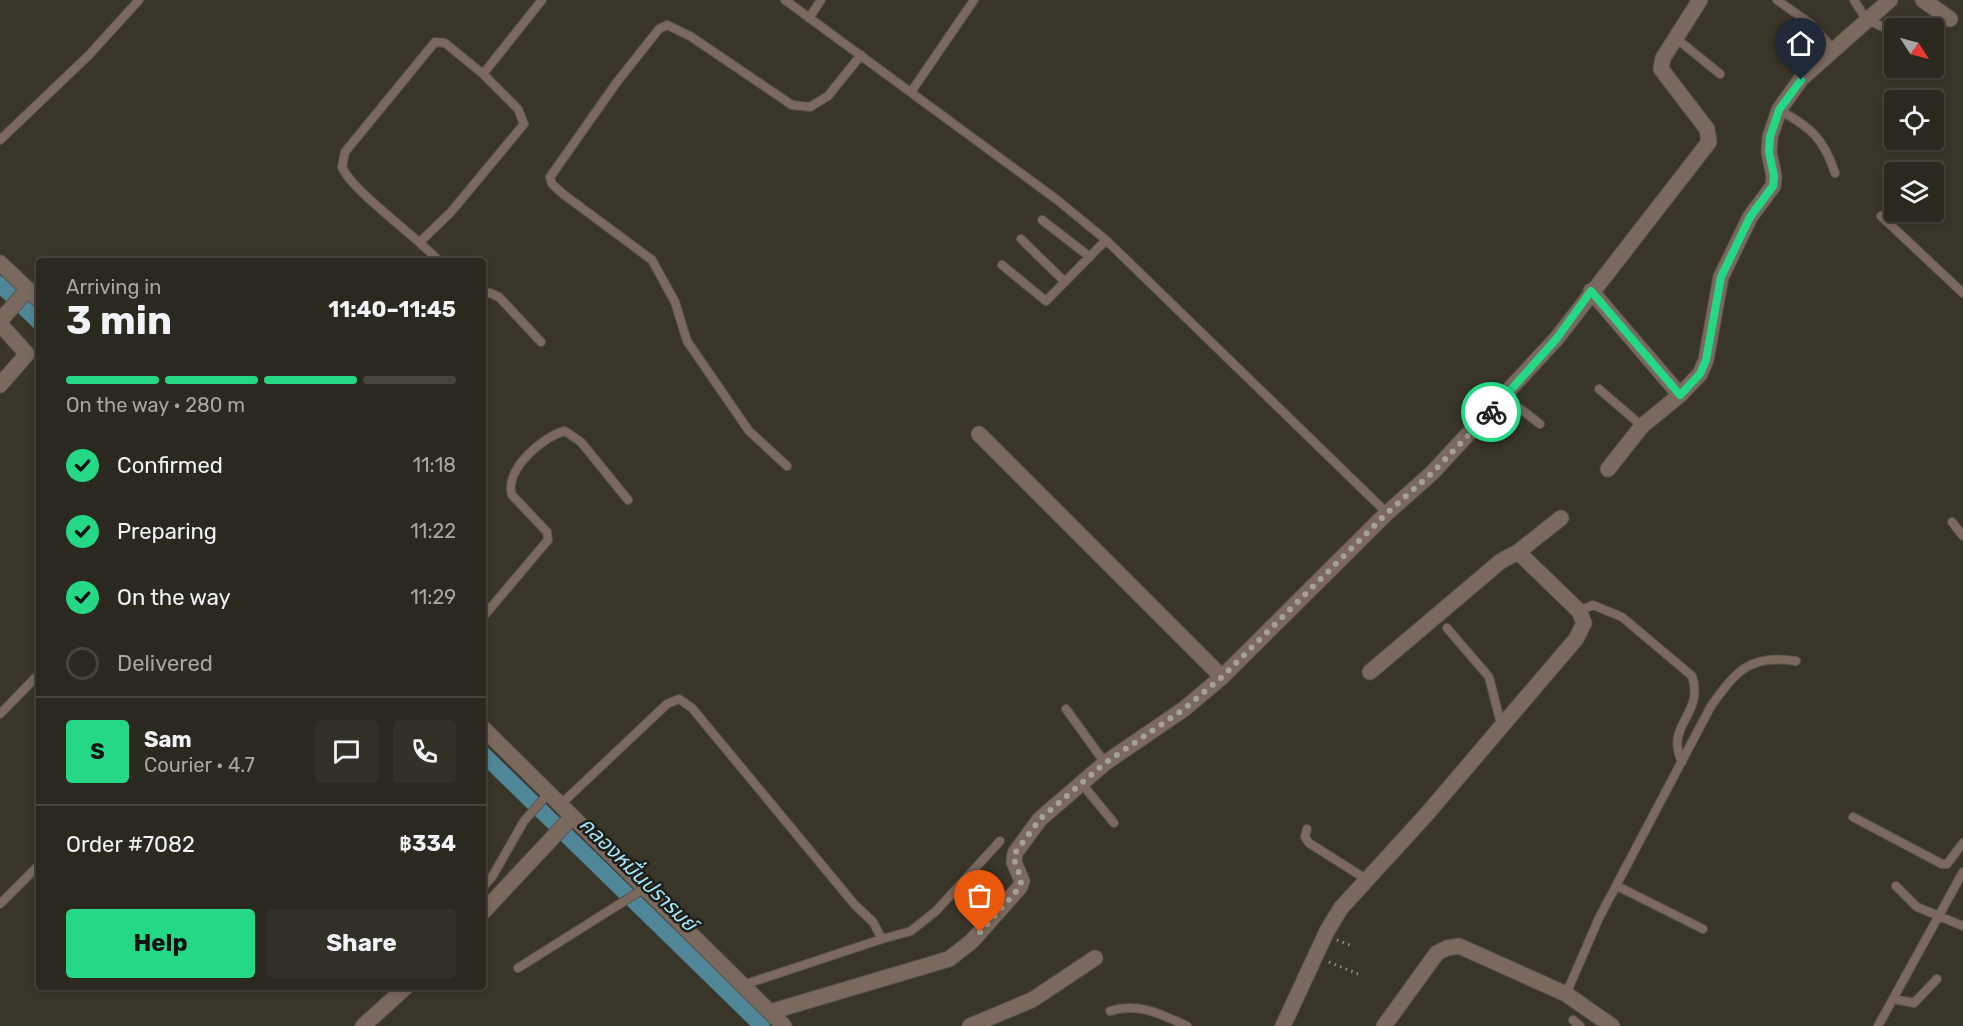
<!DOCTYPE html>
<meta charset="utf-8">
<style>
:root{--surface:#2b281f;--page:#333028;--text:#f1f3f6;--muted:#a6a6a4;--line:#47443d;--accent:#25d886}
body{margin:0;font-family:Rubik,"Noto Sans Thai",sans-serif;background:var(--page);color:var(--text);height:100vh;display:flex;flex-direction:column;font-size:22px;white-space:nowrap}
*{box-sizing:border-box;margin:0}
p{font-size:20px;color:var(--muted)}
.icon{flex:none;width:33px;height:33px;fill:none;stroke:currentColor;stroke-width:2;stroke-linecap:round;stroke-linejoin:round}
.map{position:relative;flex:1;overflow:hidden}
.panel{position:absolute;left:36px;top:258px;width:450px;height:732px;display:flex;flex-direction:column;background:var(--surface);border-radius:6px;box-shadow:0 3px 9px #0003,0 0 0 2px var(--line)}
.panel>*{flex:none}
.needle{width:39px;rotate:126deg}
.tools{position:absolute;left:1884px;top:18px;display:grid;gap:12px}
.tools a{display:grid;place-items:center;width:60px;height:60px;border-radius:6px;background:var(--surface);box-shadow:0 3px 9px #0003,0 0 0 2px var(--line);font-size:30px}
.pin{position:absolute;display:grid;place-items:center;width:51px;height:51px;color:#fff;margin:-62px -26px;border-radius:50% 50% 50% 0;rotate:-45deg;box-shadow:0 0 6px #0007}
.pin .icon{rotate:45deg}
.courier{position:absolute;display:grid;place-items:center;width:60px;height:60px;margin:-30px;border:4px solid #25d886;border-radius:50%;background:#fff;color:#222;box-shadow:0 2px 8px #0007}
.overview em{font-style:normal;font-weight:700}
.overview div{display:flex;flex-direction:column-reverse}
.overview{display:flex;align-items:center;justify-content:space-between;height:102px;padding:0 30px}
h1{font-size:39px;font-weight:700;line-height:45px}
.bar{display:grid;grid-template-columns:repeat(4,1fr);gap:9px 6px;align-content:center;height:72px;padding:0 30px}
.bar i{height:8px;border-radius:4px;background:var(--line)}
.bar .on{background:var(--accent)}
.bar p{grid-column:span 4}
.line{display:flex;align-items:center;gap:15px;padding:0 30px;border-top:2px solid var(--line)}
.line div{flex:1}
.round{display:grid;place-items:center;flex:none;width:63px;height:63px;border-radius:6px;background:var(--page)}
ol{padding:0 30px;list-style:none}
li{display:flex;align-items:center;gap:18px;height:66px}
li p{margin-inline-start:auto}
li .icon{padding:6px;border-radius:50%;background:var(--accent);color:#111;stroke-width:4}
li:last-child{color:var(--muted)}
li i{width:33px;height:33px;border:3px solid var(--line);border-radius:50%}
.action{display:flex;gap:12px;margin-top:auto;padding:12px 30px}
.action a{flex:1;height:69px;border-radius:6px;background:var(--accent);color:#111;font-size:24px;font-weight:700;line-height:69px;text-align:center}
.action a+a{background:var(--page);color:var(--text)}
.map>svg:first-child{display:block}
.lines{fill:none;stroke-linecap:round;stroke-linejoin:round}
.canal{stroke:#4f8798;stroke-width:16}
.lane-casing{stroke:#575348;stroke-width:10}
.street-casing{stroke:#575348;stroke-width:17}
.path{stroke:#939087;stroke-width:3;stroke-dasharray:1.5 4.5;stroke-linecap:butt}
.lane{stroke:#7b685e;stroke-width:8}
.street{stroke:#7b685e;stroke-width:15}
.done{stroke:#a4a298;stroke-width:6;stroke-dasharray:0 10.8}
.route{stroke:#25d886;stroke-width:8}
.labels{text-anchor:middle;stroke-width:5;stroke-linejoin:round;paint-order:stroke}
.water-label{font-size:21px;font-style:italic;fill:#a1e6fc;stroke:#1e1d17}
</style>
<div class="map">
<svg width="1963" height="1026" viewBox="0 0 1963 1026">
<rect width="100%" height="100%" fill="#393529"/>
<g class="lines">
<path class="canal" d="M 0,284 L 39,322
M 483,754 L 762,1026"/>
<g class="lane-casing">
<path id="lane" d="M 785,0 L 1056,199 L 1106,240 L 1387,513
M 1777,0 L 1811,24 L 1833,49
M 1854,0 L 1866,19 L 1894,32
M 809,18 L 821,0
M 1677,39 L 1720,74
M 911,92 L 974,0
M 1779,110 C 1811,127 1824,139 1835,173
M 0,140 L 89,55 L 139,0
M 1881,216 L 1963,293
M 1042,220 L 1090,257
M 1021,239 L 1065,282
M 421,241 L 451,212 L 524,124 L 518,109 L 483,74
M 439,261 C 416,236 352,191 342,167 L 345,152 L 435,42 L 445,43 L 483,74 L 542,0
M 1002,265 L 1046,301 L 1106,240
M 483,294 L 490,293 L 499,297 L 541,342
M 1599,389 L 1642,426
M 1505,397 L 1540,424
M 787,466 L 749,431 L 687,341 L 675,302 L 652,260 L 563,194 L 552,184 L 550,177 L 617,82 L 659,29 L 667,25 L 690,36 L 792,105 L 810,107 L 828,96 L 861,55
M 1952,522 L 1963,536
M 1579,611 L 1593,605 L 1622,617 L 1692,676 C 1705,715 1664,724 1682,762
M 483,617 L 548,540 L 547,532 L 512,495 C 504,470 543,436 565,431 L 581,442 L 628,500
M 1447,628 L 1489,677 L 1501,724
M 1066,709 L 1105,763
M 0,714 L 39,674
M 1082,784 L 1114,823
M 560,805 L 667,704 L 679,699 L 692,708 L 855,905 L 873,922 L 882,939 L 743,985
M 1853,817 L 1942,864 L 1947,864 L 1963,843
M 1307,829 L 1305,837 L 1309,843 L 1366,879
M 1617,886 L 1703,929
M 1896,886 L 1917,907 L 1963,926
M 483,887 L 492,877 L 524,821 L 548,794
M 0,904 L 39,865
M 882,939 L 911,931 L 936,911 L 1000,841
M 518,968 L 645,888
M 1566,994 L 1599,918 L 1711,706 C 1737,670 1750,654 1796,661
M 1894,999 L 1914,1003 L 1937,979
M 1110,1011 C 1138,1002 1161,1014 1187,1026
M 1573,1020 L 1580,1026
M 1878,1026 L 1963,872"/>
</g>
<g class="street-casing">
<path id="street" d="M 1923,0 L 1950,19
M 0,263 L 39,300
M 1591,291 L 1680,395
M 0,321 L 28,289
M 0,324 L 27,354 L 0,385
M 979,434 L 1222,677
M 1608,469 L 1642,426 L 1680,395 L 1700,374 L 1706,360 L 1721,277 L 1750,217 L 1773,186 L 1774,176 L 1769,152 L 1770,137 L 1779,110 L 1801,79 L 1890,0
M 1370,672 L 1501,561 L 1518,552 L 1561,518
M 483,728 L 784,1026
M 483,912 L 571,818
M 770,1012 L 949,959 L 972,941 L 1020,887 L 1022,881 L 1014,862 L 1015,853 L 1040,819 L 1105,763 L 1184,709 L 1222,677 L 1387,513 L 1432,473 L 1557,338 L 1709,142 L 1707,129 L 1661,69 L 1663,58 L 1700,0
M 363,1026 L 406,987
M 970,1026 L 1032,1000 L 1095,958
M 1283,1026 L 1327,931 L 1341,908 L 1426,815 L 1576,639 L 1584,623 L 1579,611 L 1518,552
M 1384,1026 L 1437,953 L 1447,948 L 1459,946 L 1566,994 L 1612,1026"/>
</g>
<path class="path" d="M 1337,940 L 1352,946
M 1329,962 L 1358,974"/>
<use href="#lane" class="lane"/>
<use href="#street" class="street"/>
</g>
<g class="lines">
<path class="done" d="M 980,932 L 1020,887 C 1024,875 1012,866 1015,853 L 1040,819 L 1105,763 L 1184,709 L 1222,677 L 1387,513 L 1432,473 L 1491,412"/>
<path class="route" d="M 1491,412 L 1557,338 L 1591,291 L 1680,395 L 1700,374 L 1706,360 L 1721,277 L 1750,217 L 1773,186 L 1774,176 L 1769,152 L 1770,137 L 1779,110 L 1801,80"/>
</g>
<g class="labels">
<g class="water-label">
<text transform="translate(638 874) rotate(44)" y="7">คลองหมื่นปรารมย์</text>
</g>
</g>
</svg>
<div class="tools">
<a><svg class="needle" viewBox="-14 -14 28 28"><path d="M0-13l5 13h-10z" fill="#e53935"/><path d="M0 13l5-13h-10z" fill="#a6a6a4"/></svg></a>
<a><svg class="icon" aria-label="locate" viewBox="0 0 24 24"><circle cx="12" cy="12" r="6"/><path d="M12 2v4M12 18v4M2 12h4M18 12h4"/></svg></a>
<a><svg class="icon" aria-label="layers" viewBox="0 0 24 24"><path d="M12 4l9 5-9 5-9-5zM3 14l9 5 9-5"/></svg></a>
</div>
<div class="pin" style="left:980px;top:932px;background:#ea580c"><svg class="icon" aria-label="bag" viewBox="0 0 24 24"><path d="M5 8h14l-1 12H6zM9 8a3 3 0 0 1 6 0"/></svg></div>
<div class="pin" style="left:1801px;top:80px;background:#1f2937"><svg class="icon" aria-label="home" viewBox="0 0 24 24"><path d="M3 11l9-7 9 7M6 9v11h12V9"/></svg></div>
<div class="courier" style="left:1491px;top:412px"><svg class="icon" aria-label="bike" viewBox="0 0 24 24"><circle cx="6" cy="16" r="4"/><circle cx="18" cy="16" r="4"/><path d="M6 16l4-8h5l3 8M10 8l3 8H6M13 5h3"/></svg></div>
<section class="panel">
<div class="overview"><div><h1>3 min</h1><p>Arriving in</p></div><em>11:40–11:45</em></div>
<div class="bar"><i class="on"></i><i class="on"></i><i class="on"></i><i></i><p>On the way · 280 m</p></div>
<ol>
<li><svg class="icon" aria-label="check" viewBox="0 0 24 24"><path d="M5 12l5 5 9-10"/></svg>Confirmed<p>11:18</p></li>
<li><svg class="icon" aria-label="check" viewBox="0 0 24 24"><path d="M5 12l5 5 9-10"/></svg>Preparing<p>11:22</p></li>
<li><svg class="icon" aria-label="check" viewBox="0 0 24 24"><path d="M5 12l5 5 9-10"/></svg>On the way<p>11:29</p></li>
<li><i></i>Delivered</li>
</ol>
<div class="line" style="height:108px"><b class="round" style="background:var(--accent);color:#111">S</b><div><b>Sam</b><p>Courier · 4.7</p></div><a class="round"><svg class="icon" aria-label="chat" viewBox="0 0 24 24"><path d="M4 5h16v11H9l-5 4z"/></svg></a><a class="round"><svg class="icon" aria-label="phone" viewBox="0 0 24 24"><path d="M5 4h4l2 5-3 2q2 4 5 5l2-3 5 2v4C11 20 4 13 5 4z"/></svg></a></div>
<div class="line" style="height:78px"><div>Order #7082</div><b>฿334</b></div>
<div class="action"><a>Help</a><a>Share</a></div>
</section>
</div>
